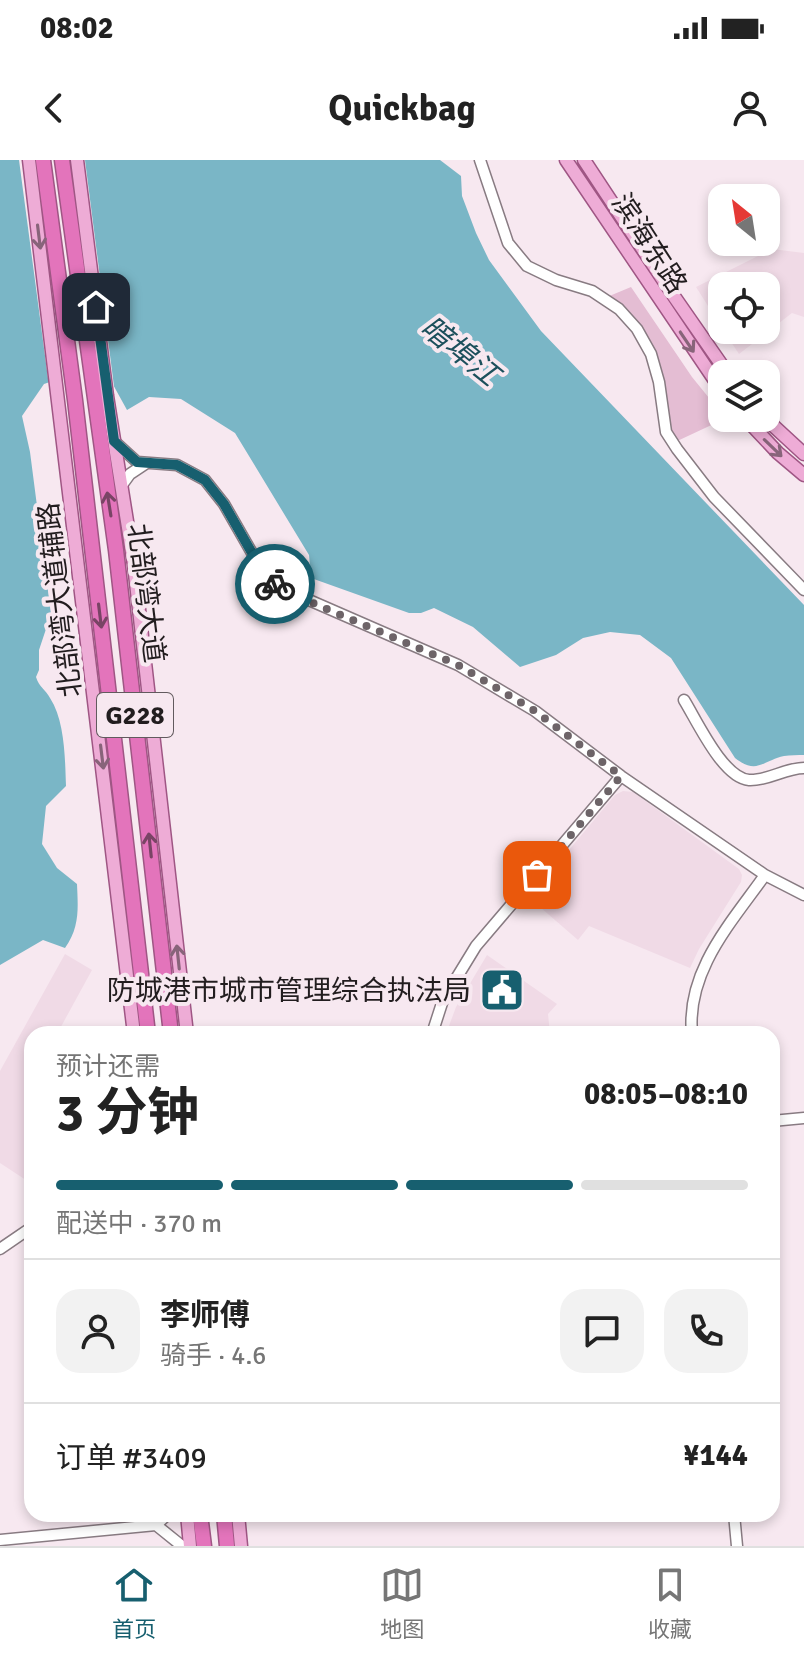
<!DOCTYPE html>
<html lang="zh">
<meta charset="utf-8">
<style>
:root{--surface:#fff;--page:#f2f2f2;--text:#222;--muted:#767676;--line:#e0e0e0;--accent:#175f6f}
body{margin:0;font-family:Signika,"Noto Sans SC",sans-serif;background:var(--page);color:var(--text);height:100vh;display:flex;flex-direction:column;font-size:30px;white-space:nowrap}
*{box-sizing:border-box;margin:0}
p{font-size:26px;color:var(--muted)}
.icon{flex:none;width:44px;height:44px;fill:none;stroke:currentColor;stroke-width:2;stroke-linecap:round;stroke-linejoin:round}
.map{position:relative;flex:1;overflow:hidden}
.panel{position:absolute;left:24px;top:866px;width:756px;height:496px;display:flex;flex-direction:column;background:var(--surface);border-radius:24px;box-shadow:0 4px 12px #0003}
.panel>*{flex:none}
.needle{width:52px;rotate:330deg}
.fabs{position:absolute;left:708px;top:24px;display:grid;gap:16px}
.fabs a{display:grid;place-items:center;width:72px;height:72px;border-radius:16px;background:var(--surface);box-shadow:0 4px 12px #0003;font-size:40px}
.pin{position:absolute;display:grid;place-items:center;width:68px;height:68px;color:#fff;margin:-34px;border-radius:16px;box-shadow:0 4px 12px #0006}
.courier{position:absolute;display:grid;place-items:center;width:80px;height:80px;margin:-40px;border:6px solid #175f6f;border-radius:50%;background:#fff;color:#222;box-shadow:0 2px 10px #0007}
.headline em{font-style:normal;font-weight:700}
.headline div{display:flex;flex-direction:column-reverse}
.headline{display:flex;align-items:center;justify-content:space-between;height:136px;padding:0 32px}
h1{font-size:52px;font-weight:700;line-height:60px}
.bar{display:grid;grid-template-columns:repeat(4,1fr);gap:12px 8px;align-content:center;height:96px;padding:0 32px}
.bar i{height:10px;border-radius:6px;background:var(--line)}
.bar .on{background:var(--accent)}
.bar p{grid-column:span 4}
.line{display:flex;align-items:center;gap:20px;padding:0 32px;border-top:2px solid var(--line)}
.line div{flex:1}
.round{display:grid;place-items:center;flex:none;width:84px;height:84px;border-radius:24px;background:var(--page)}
.status{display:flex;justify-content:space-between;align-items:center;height:56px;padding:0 40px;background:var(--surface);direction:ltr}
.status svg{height:22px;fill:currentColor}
header{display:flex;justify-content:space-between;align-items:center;height:104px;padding:0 32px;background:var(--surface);font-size:36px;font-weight:700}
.menu{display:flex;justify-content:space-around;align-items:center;height:112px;border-top:2px solid var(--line);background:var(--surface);font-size:22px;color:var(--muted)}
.menu a{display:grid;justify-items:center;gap:4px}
.menu .on{color:var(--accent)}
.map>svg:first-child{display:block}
.built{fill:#f0dae6}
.green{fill:#e4bdd3}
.water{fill:#7ab6c6}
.pier{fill:#f7e8f0}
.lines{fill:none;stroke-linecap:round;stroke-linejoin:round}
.minor-casing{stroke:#887b82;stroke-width:13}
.major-casing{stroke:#9f5684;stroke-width:15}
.highway-casing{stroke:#9f5684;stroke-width:17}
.minor{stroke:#fff;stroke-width:10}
.major{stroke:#eeacd6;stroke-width:12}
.highway{stroke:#e374bb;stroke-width:14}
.oneway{stroke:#88647a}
.oneway2{stroke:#794465}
.done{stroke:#6d6468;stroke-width:8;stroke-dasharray:0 14.4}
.route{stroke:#175f6f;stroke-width:10}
.labels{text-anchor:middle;stroke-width:8;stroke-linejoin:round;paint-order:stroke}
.shield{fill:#f7e8f0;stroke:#625a5e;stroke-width:2}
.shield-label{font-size:26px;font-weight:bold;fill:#221d1f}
.street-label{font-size:28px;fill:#221d1f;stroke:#f7e8f0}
.poi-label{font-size:28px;fill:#221d1f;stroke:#f7e8f0;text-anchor:end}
.water-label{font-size:30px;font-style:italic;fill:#1c505c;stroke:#f7e8f0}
</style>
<div class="status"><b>08:02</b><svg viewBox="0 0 49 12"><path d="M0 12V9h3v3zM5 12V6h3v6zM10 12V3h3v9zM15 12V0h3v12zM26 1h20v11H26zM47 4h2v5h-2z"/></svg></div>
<header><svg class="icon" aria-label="back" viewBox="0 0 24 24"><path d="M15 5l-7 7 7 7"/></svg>Quickbag<svg class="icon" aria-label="person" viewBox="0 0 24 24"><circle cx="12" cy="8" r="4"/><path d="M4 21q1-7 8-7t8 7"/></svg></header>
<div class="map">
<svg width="804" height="1386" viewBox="0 0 804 1386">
<rect width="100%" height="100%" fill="#f7e8f0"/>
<path class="built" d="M 772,89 L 804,93 L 804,157 L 792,153 L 739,194 L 723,170 L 766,170 L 766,126 L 722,126 L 722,168 L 696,127 Z
M 623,631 L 633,632 L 739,709 L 742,715 L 741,722 L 699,789 L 690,808 L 589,766 L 578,780 L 533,741 L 537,736 L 533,733 L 615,635 Z
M 65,794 L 92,810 L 57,874 L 32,874 L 32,1024 L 0,1003 L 0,911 Z
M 487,795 L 557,844 L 548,854 L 550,874 L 446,874 L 456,847 Z"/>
<path class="green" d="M 631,127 L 692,217 L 722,254 L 720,261 L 673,283 L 652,193 L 607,137 Z"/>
<path class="water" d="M 0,0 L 440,0 L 461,16 L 462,36 L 476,73 L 489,100 L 541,171 L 804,445 L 804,595 C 798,595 790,595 784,596 C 762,601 757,615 735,598 L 671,498 L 640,475 L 610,472 L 583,478 L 556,495 L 520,507 L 473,467 L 434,448 L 421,453 L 409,453 L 311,418 L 309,395 L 235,273 L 181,239 L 149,237 L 127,250 L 111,221 L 91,208 L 44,224 L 22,256 L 30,292 L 51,454 L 39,490 L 39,510 L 36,517 C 39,527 46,530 50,538 C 65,561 65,599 66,626 L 46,646 L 42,684 L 57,708 L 77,724 C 78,748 80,767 65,788 L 43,780 L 0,805 Z"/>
<path class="pier" d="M 19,0 L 85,0 L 115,234 L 108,224 L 91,213 L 49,226 Z"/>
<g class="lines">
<g class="minor-casing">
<path id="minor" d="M 480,0 L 508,83 L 527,106 L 556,120 L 592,131 L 619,149 L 637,169 L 651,194 L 659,222 L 666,272 L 677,289 L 714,337 L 804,430
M 114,281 L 137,302 L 177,305 L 205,320 L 224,344 L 264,414 L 279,427 L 458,505 L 535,551 L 621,616 L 765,715 L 804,735
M 122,325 L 130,314 L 145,304
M 684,540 C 697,561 723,618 749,620 C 768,621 785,608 804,608
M 432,874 L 443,840 L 476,786 L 621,616
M 692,874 C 686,811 731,763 765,715
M 772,961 L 804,958
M 0,1089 L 32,1067
M 734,1354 L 737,1386
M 156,1365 L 182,1386
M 0,1380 L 156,1365 L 168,1354"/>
</g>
<g class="major-casing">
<path id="major" d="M 29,0 L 134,874
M 77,0 L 107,236 L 134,405 L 187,874
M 566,0 L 722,231
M 584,0 L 671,132 L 728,214
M 745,258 L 778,293 L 804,315
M 765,258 L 804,294
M 187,1354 L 190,1386
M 238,1354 L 241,1386"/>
</g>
<g class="highway-casing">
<path id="highway" d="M 43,0 L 75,240 L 148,874
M 62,0 L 116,390 L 171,874
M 200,1354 L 204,1386
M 224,1354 L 227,1386"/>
</g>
<use href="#minor" class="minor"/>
<use href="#major" class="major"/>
<use href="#highway" class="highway"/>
</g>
<defs><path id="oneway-shaft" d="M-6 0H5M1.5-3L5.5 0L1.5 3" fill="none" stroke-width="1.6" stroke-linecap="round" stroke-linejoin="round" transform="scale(2)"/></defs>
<g class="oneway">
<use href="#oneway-shaft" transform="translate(39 77) rotate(83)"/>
<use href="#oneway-shaft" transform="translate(687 182) rotate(56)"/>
<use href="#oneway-shaft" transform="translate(773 288) rotate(44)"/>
<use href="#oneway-shaft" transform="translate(102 597) rotate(83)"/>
<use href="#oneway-shaft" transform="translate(178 797) rotate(-96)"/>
</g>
<g class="oneway2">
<use href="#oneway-shaft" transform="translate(109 344) rotate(-99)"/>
<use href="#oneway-shaft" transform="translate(100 456) rotate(83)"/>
<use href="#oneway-shaft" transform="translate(150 685) rotate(-96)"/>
</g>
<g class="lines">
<path class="done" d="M 275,424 L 294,435 L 458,505 L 535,551 L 621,616 L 537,715"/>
<path class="route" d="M 96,147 L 114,281 L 137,302 L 177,305 L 205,320 L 224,344 L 264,414 L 275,424"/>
</g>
<defs>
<g id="civic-square" transform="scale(2.3)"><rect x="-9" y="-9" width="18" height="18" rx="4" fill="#175f6f" stroke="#f7e8f0"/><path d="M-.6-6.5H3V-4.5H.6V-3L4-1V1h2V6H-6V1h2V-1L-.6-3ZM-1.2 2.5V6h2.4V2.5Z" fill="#fff"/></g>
</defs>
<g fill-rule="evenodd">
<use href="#civic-square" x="502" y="830"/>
</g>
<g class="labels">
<rect class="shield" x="97" y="533" width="76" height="44" rx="6"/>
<g class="shield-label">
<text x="135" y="564">G228</text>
</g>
<g class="street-label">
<text transform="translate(650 83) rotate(57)" y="10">滨海东路</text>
<text transform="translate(147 433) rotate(83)" y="10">北部湾大道</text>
<text transform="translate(59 440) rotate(-97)" y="10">北部湾大道辅路</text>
</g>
<g class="poi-label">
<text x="471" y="840">防城港市城市管理综合执法局</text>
</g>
<g class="water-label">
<text transform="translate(460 191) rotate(39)" y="10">暗埠江</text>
</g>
</g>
</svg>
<div class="fabs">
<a><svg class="needle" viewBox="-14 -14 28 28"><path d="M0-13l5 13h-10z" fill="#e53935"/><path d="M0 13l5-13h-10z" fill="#767676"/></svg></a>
<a><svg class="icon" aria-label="locate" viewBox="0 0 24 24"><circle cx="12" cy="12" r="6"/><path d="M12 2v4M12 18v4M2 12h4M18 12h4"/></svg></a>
<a><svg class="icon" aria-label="layers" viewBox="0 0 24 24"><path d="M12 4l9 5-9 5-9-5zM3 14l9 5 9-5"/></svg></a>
</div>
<div class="pin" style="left:537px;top:715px;background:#ea580c"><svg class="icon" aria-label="bag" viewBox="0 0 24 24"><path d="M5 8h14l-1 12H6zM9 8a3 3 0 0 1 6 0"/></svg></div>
<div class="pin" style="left:96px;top:147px;background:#1f2937"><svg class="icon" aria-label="home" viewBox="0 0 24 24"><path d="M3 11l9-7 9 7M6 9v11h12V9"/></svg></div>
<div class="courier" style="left:275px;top:424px"><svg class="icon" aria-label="bike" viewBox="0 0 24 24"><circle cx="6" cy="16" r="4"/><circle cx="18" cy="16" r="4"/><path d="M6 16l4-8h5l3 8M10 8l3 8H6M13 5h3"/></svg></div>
<section class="panel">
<div class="headline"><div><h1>3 分钟</h1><p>预计还需</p></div><em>08:05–08:10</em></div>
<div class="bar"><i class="on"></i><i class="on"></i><i class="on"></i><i></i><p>配送中 · 370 m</p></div>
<div class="line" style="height:144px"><a class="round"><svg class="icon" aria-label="person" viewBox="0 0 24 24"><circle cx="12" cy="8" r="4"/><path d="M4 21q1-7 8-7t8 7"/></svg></a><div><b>李师傅</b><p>骑手 · 4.6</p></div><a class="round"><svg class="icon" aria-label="chat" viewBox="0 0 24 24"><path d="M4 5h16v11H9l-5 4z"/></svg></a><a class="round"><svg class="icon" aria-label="phone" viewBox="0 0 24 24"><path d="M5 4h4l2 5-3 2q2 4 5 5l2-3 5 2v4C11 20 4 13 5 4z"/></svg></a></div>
<div class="line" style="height:104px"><div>订单 #3409</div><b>¥144</b></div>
</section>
</div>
<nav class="menu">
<a class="on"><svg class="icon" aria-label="home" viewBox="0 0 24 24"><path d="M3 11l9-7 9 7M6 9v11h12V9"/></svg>首页</a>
<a><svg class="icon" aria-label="map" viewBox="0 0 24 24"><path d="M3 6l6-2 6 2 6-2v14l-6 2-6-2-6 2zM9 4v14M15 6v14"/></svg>地图</a>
<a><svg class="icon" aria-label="saved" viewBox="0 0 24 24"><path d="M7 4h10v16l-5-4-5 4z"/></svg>收藏</a>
</nav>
